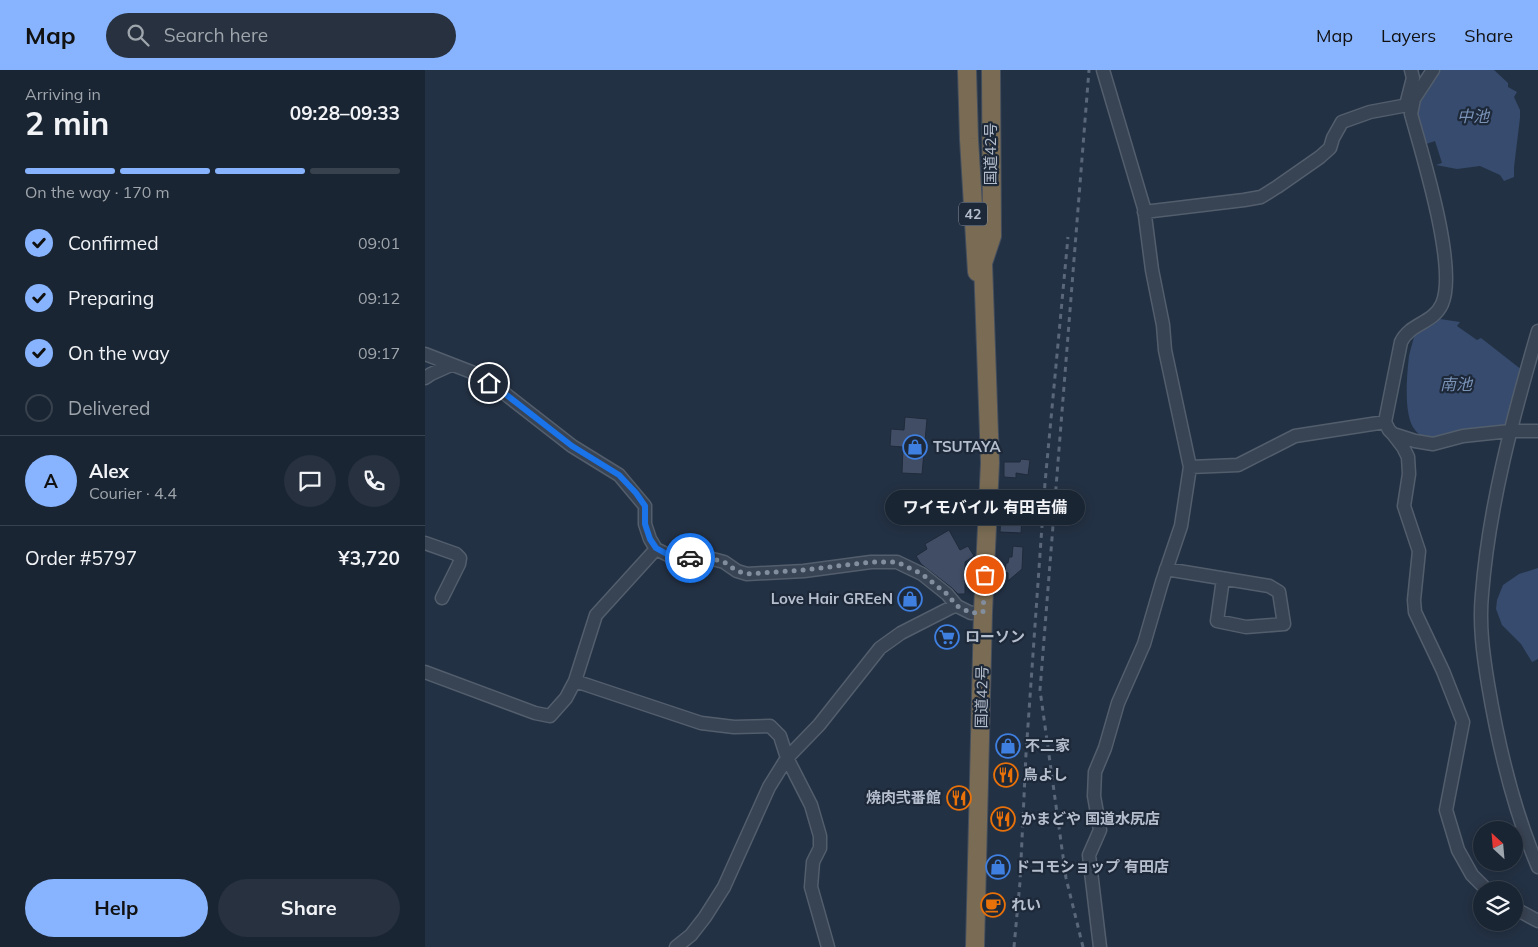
<!DOCTYPE html>
<meta charset="utf-8">
<style>
:root{--surface:#1a2533;--page:#27313f;--text:#f1f3f6;--muted:#9fa5ac;--line:#38424e;--accent:#88b4ff}
body{margin:0;font-family:Mulish,"Noto Sans JP",sans-serif;background:var(--page);color:var(--text);height:100vh;display:flex;flex-direction:column;font-size:19px;white-space:nowrap}
*{box-sizing:border-box;margin:0}
p{font-size:16px;color:var(--muted)}
.icon{flex:none;width:28px;height:28px;fill:none;stroke:currentColor;stroke-width:2;stroke-linecap:round;stroke-linejoin:round}
.map{position:relative;flex:1;overflow:hidden}
.sheet{display:flex;flex-direction:column;background:var(--surface);width:425px}
.sheet>*{flex:none}
.needle{width:32px;rotate:334deg}
.tools{position:absolute;left:1048px;top:751px;display:grid;gap:10px}
.tools a{display:grid;place-items:center;width:50px;height:50px;border-radius:50%;background:var(--surface);box-shadow:0 2px 12px #0003,0 0 0 1px var(--line);font-size:25px}
.pin{position:absolute;display:grid;place-items:center;width:42px;height:42px;color:#fff;margin:-21px;border:2px solid #fff;border-radius:50%;box-shadow:0 1px 5px #0007}
.courier{position:absolute;display:grid;place-items:center;width:50px;height:50px;margin:-25px;border:4px solid #1a73e8;border-radius:50%;background:#fff;color:#222;box-shadow:0 1px 6px #0007}
.bubble{position:absolute;height:35px;border-radius:18px;background:var(--surface);box-shadow:0 2px 12px #0003,0 0 0 1px var(--line);font-size:16px;font-weight:700;line-height:35px;text-align:center}
.summary em{font-style:normal;font-weight:700}
.summary div{display:flex;flex-direction:column-reverse}
.summary{display:flex;align-items:center;justify-content:space-between;height:85px;padding:0 25px}
h1{font-size:32px;font-weight:700;line-height:38px}
.bar{display:grid;grid-template-columns:repeat(4,1fr);gap:8px 5px;align-content:center;height:60px;padding:0 25px}
.bar i{height:6px;border-radius:4px;background:var(--line)}
.bar .selected{background:var(--accent)}
.bar p{grid-column:span 4}
.line{display:flex;align-items:center;gap:12px;padding:0 25px;border-top:1px solid var(--line)}
.line div{flex:1}
.round{display:grid;place-items:center;flex:none;width:52px;height:52px;border-radius:26px;background:var(--page)}
ol{padding:0 25px;list-style:none}
li{display:flex;align-items:center;gap:15px;height:55px}
li p{margin-inline-start:auto}
li .icon{padding:5px;border-radius:50%;background:var(--accent);color:#111;stroke-width:4}
li:last-child{color:var(--muted)}
li i{width:28px;height:28px;border:2px solid var(--line);border-radius:50%}
.primary-button{display:flex;gap:10px;margin-top:auto;padding:10px 25px}
.primary-button a{flex:1;height:58px;border-radius:30px;background:var(--accent);color:#111;font-size:20px;font-weight:700;line-height:58px;text-align:center}
.primary-button a+a{background:var(--page);color:var(--text)}
header{display:flex;align-items:center;gap:30px;box-sizing:border-box;height:70px;padding:0 25px;background:var(--accent);color:#111}
header strong{font-size:24px}
nav{display:flex;gap:28px;margin-inline-start:auto;font-size:18px}
.search{width:350px;height:45px;background:var(--page);display:flex;align-items:center;gap:12px;box-sizing:border-box;padding:0 18px;border-radius:28px;color:var(--muted);font-size:19px}
main{display:flex;flex:1;min-height:0}
.map>svg:first-child{display:block}
.water{fill:#364b6d}
.building{fill:#404d64;stroke:#1f2a3b}
.lines{fill:none;stroke-linecap:round;stroke-linejoin:round}
.minor-casing{stroke:#535e6d;stroke-width:15}
.highway-casing{stroke:#434e5e;stroke-width:20}
.minor{stroke:#384353;stroke-width:12}
.highway{stroke:#7a6c54;stroke-width:18}
.rail{stroke:#5a677b;stroke-width:3;stroke-dasharray:5 5;stroke-linecap:butt}
.done{stroke:#828d9d;stroke-width:5;stroke-dasharray:0 9}
.route{stroke:#1a73e8;stroke-width:6}
.labels{text-anchor:middle;stroke-width:4.5;stroke-linejoin:round;paint-order:stroke}
.shield{fill:#1d2839;stroke:#8791a1;stroke-width:1}
.shield-label{font-size:14px;font-weight:bold;fill:#b5becd}
.street-label{font-size:15px;fill:#b5becd;stroke:#1d2839}
.poi-label{font-size:15px;font-weight:bold;fill:#b5becd;stroke:#1d2839;text-anchor:start}
.water-label{font-size:16px;font-style:italic;fill:#7a93b7;stroke:#1d2839}
</style>
<header>
<strong>Map</strong>
<div class="search"><svg class="icon" aria-label="search" viewBox="0 0 24 24"><circle cx="10" cy="10" r="6"/><path d="M15 15l6 6"/></svg>Search here</div>
<nav><a>Map</a><a>Layers</a><a>Share</a></nav>
</header>
<main>
<section class="sheet">
<div class="summary"><div><h1>2 min</h1><p>Arriving in</p></div><em>09:28–09:33</em></div>
<div class="bar"><i class="selected"></i><i class="selected"></i><i class="selected"></i><i></i><p>On the way · 170 m</p></div>
<ol>
<li><svg class="icon" aria-label="check" viewBox="0 0 24 24"><path d="M5 12l5 5 9-10"/></svg>Confirmed<p>09:01</p></li>
<li><svg class="icon" aria-label="check" viewBox="0 0 24 24"><path d="M5 12l5 5 9-10"/></svg>Preparing<p>09:12</p></li>
<li><svg class="icon" aria-label="check" viewBox="0 0 24 24"><path d="M5 12l5 5 9-10"/></svg>On the way<p>09:17</p></li>
<li><i></i>Delivered</li>
</ol>
<div class="line" style="height:90px"><b class="round" style="background:var(--accent);color:#111">A</b><div><b>Alex</b><p>Courier · 4.4</p></div><a class="round"><svg class="icon" aria-label="chat" viewBox="0 0 24 24"><path d="M4 5h16v11H9l-5 4z"/></svg></a><a class="round"><svg class="icon" aria-label="phone" viewBox="0 0 24 24"><path d="M5 4h4l2 5-3 2q2 4 5 5l2-3 5 2v4C11 20 4 13 5 4z"/></svg></a></div>
<div class="line" style="height:65px"><div>Order #5797</div><b>¥3,720</b></div>
<div class="primary-button"><a>Help</a><a>Share</a></div>
</section>
<div class="map">
<svg width="1113" height="877" viewBox="0 0 1113 877">
<rect width="100%" height="100%" fill="#233144"/>
<path class="water" d="M 1013,0 L 1069,0 L 1083,13 L 1083,17 L 1092,22 L 1089,27 L 1095,40 L 1095,48 L 1089,97 L 1089,107 L 1079,111 L 1075,105 L 1055,96 L 1032,99 L 1011,95 L 1017,93 L 1010,71 L 998,75 L 996,70 L 992,39 L 994,30 Z
M 1015,249 L 1035,252 L 1032,256 L 1052,270 L 1056,268 L 1097,300 L 1081,357 L 1007,369 C 1001,367 994,366 990,360 C 978,346 982,304 984,286 C 986,277 989,268 991,259 Z
M 1113,498 L 1113,589 L 1107,592 L 1096,574 L 1077,555 L 1071,539 L 1072,530 L 1078,515 L 1094,504 Z"/>
<path class="building" d="M 480,347 L 502,349 L 497,404 L 477,403 L 478,377 L 465,376 L 466,359 L 479,360 Z
M 596,389 L 605,390 L 603,405 L 591,403 L 591,408 L 579,407 L 579,392 L 595,392 Z
M 496,421 L 528,423 L 527,449 L 495,448 Z
M 576,446 L 597,448 L 596,463 L 575,462 Z
M 524,460 L 535,480 L 543,476 L 549,486 L 540,492 L 540,524 L 533,524 L 527,518 L 496,494 L 491,486 L 502,479 L 500,474 Z
M 588,476 L 598,477 L 597,499 L 583,511 L 583,503 L 580,502 L 581,493 L 583,493 L 584,487 L 587,487 Z"/>
<g class="lines">
<g class="minor-casing">
<path id="minor" d="M 1008,0 L 989,29 L 986,44 C 997,84 1033,198 1017,234 C 1008,254 985,253 976,272 L 960,352 L 964,360 L 968,364 L 990,371 L 1008,374 L 1038,366 L 1085,361 L 1113,361
M 981,35 L 988,8 L 986,0
M 719,142 L 819,130 L 836,127 L 852,117 L 895,87 L 905,78 L 908,68 L 917,52 L 945,42 L 988,34
M 1113,261 C 1088,347 1064,435 1057,524 C 1054,554 1058,584 1063,614 C 1073,674 1089,741 1113,797
M 0,284 L 49,303 L 79,323 L 147,376 L 194,405 L 220,436 L 220,454 L 225,469 L 231,479 L 247,487 L 284,488 L 299,492 L 312,501 L 322,504 L 379,501 L 446,492 L 472,492 L 497,504 L 522,524 L 532,536 L 546,543 L 558,542
M 0,308 L 6,304 L 26,295
M 968,364 L 978,377 L 983,387 L 984,404 L 979,436 L 994,481 L 989,530 L 990,542 L 1018,601 L 1038,652 L 1021,740 L 1033,780 L 1047,805 L 1062,820
M 765,397 L 813,395 L 870,366 L 960,352
M 0,473 L 31,484 L 35,488 L 34,494 L 17,528
M 741,499 L 844,516 L 854,522 L 859,554 L 821,557 L 792,551 L 798,509
M 0,602 L 110,643 L 125,646 L 141,628 L 150,611 L 171,545 L 231,479
M 150,611 L 276,653 L 309,657 L 345,656 L 355,666 L 362,688 L 386,735 L 395,766 L 395,778 L 388,792 L 386,817 L 403,877
M 1089,838 L 1113,851
M 251,877 L 266,865 L 280,847 L 299,817 L 344,717 L 362,688 L 394,655 L 455,578 L 476,563 L 527,537 L 532,536
M 675,877 L 664,785 L 675,760 L 669,726 L 670,702 L 680,678 L 693,633 L 719,574 L 737,512 L 756,456 L 765,397 L 740,280 L 738,255 L 727,200 L 719,138 L 678,0"/>
</g>
<g class="highway-casing">
<path id="highway" d="M 542,0 L 544,69 L 552,202
M 550,877 L 558,542 L 565,393 L 558,193 L 567,166 L 566,0"/>
</g>
<use href="#minor" class="minor"/>
<use href="#highway" class="highway"/>
<path class="rail" d="M 589,877 L 595,812 L 601,684 L 620,413 L 643,167
M 658,877 L 641,808 L 615,620 L 664,0"/>
</g>
<g class="lines">
<path class="done" d="M 265,488 L 284,488 L 299,492 L 312,501 L 322,504 L 379,500 L 446,492 L 472,492 L 497,504 L 522,524 L 532,536 L 546,543 L 558,542 L 560,505"/>
<path class="route" d="M 64,313 L 79,323 L 147,376 L 194,405 L 211,423 L 220,436 L 220,454 L 225,469 L 231,478 L 247,487 L 265,488"/>
</g>
<defs>
<g id="shop-ring" transform="scale(1.25)"><circle r="9.5" fill="#1d2839" stroke="#3f7fe0" stroke-width="1.5"/><path d="M-5-2.5h2.3a2.7 3.5 0 0 1 5.4 0H5L5.5 6h-11ZM-1.5-2.5h3a1.5 2.3 0 0 0-3 0Z" fill="#3f7fe0"/></g>
<g id="supermarket-ring" transform="scale(1.25)"><circle r="9.5" fill="#1d2839" stroke="#3f7fe0" stroke-width="1.5"/><path d="M-6-5.5h2.5l.6 2H6L4.5 2H-2.5L-4.4-4H-6ZM-1.5 3.2a1.3 1.3 0 1 0 .1 0ZM3 3.2a1.3 1.3 0 1 0 .1 0Z" fill="#3f7fe0"/></g>
<g id="restaurant-ring" transform="scale(1.25)"><circle r="9.5" fill="#1d2839" stroke="#e8710a" stroke-width="1.5"/><path d="M-5-6h1v4h1v-4h1v4h1v-4h1v5L-1.5 .5V6h-2V.5L-5-1ZM5-6V6H3V1.5H1.5Q1.5-4 5-6Z" fill="#e8710a"/></g>
<g id="cafe-ring" transform="scale(1.25)"><circle r="9.5" fill="#1d2839" stroke="#e8710a" stroke-width="1.5"/><path d="M-5.5-4.5H6V0H3Q3 3.5 0 3.5H-2.5Q-5.5 3.5-5.5 0ZM3-3.2v2h1.7v-2ZM-6 4.5H4V6H-6Z" fill="#e8710a"/></g>
</defs>
<g fill-rule="evenodd">
<use href="#shop-ring" x="490" y="377"/>
<use href="#shop-ring" x="485" y="529"/>
<use href="#supermarket-ring" x="522" y="567"/>
<use href="#shop-ring" x="583" y="676"/>
<use href="#restaurant-ring" x="581" y="705"/>
<use href="#restaurant-ring" x="534" y="728"/>
<use href="#restaurant-ring" x="578" y="749"/>
<use href="#shop-ring" x="573" y="797"/>
<use href="#cafe-ring" x="568" y="835"/>
</g>
<g class="labels">
<rect class="shield" x="534" y="132.5" width="28" height="23" rx="4"/>
<g class="shield-label">
<text x="548" y="149">42</text>
</g>
<g class="street-label">
<text transform="translate(566 84) rotate(-90)" y="5">国道42号</text>
<text transform="translate(557 627) rotate(-89)" y="5">国道42号</text>
</g>
<g class="poi-label">
<text x="508" y="382">TSUTAYA</text>
<text x="468" y="534" text-anchor="end">Love Hair GREeN</text>
<text x="540" y="572">ローソン</text>
<text x="600" y="681">不二家</text>
<text x="598" y="710">鳥よし</text>
<text x="516" y="733" text-anchor="end">焼肉弐番館</text>
<text x="596" y="754">かまどや 国道水尻店</text>
<text x="590" y="802">ドコモショップ 有田店</text>
<text x="586" y="840">れい</text>
</g>
<g class="water-label">
<text x="1048" y="52">中池</text>
<text x="1031" y="320">南池</text>
</g>
</g>
</svg>
<div class="tools">
<a><svg class="needle" viewBox="-14 -14 28 28"><path d="M0-13l5 13h-10z" fill="#e53935"/><path d="M0 13l5-13h-10z" fill="#9fa5ac"/></svg></a>
<a><svg class="icon" aria-label="layers" viewBox="0 0 24 24"><path d="M12 4l9 5-9 5-9-5zM3 14l9 5 9-5"/></svg></a>
</div>
<div class="pin" style="left:560px;top:505px;background:#ea580c"><svg class="icon" aria-label="bag" viewBox="0 0 24 24"><path d="M5 8h14l-1 12H6zM9 8a3 3 0 0 1 6 0"/></svg></div>
<div class="pin" style="left:64px;top:313px;background:#1f2937"><svg class="icon" aria-label="home" viewBox="0 0 24 24"><path d="M3 11l9-7 9 7M6 9v11h12V9"/></svg></div>
<div class="courier" style="left:265px;top:488px"><svg class="icon" aria-label="car" viewBox="0 0 24 24"><path d="M5 17H2v-5l4-1 3-4h7l3 4 3 1v5h-3M9 17h6M6 11h13"/><circle cx="7" cy="17" r="2"/><circle cx="17" cy="17" r="2"/></svg></div>
<div class="bubble" style="left:460px;top:420px;width:200px">ワイモバイル 有田吉備</div>
</div>
</main>
